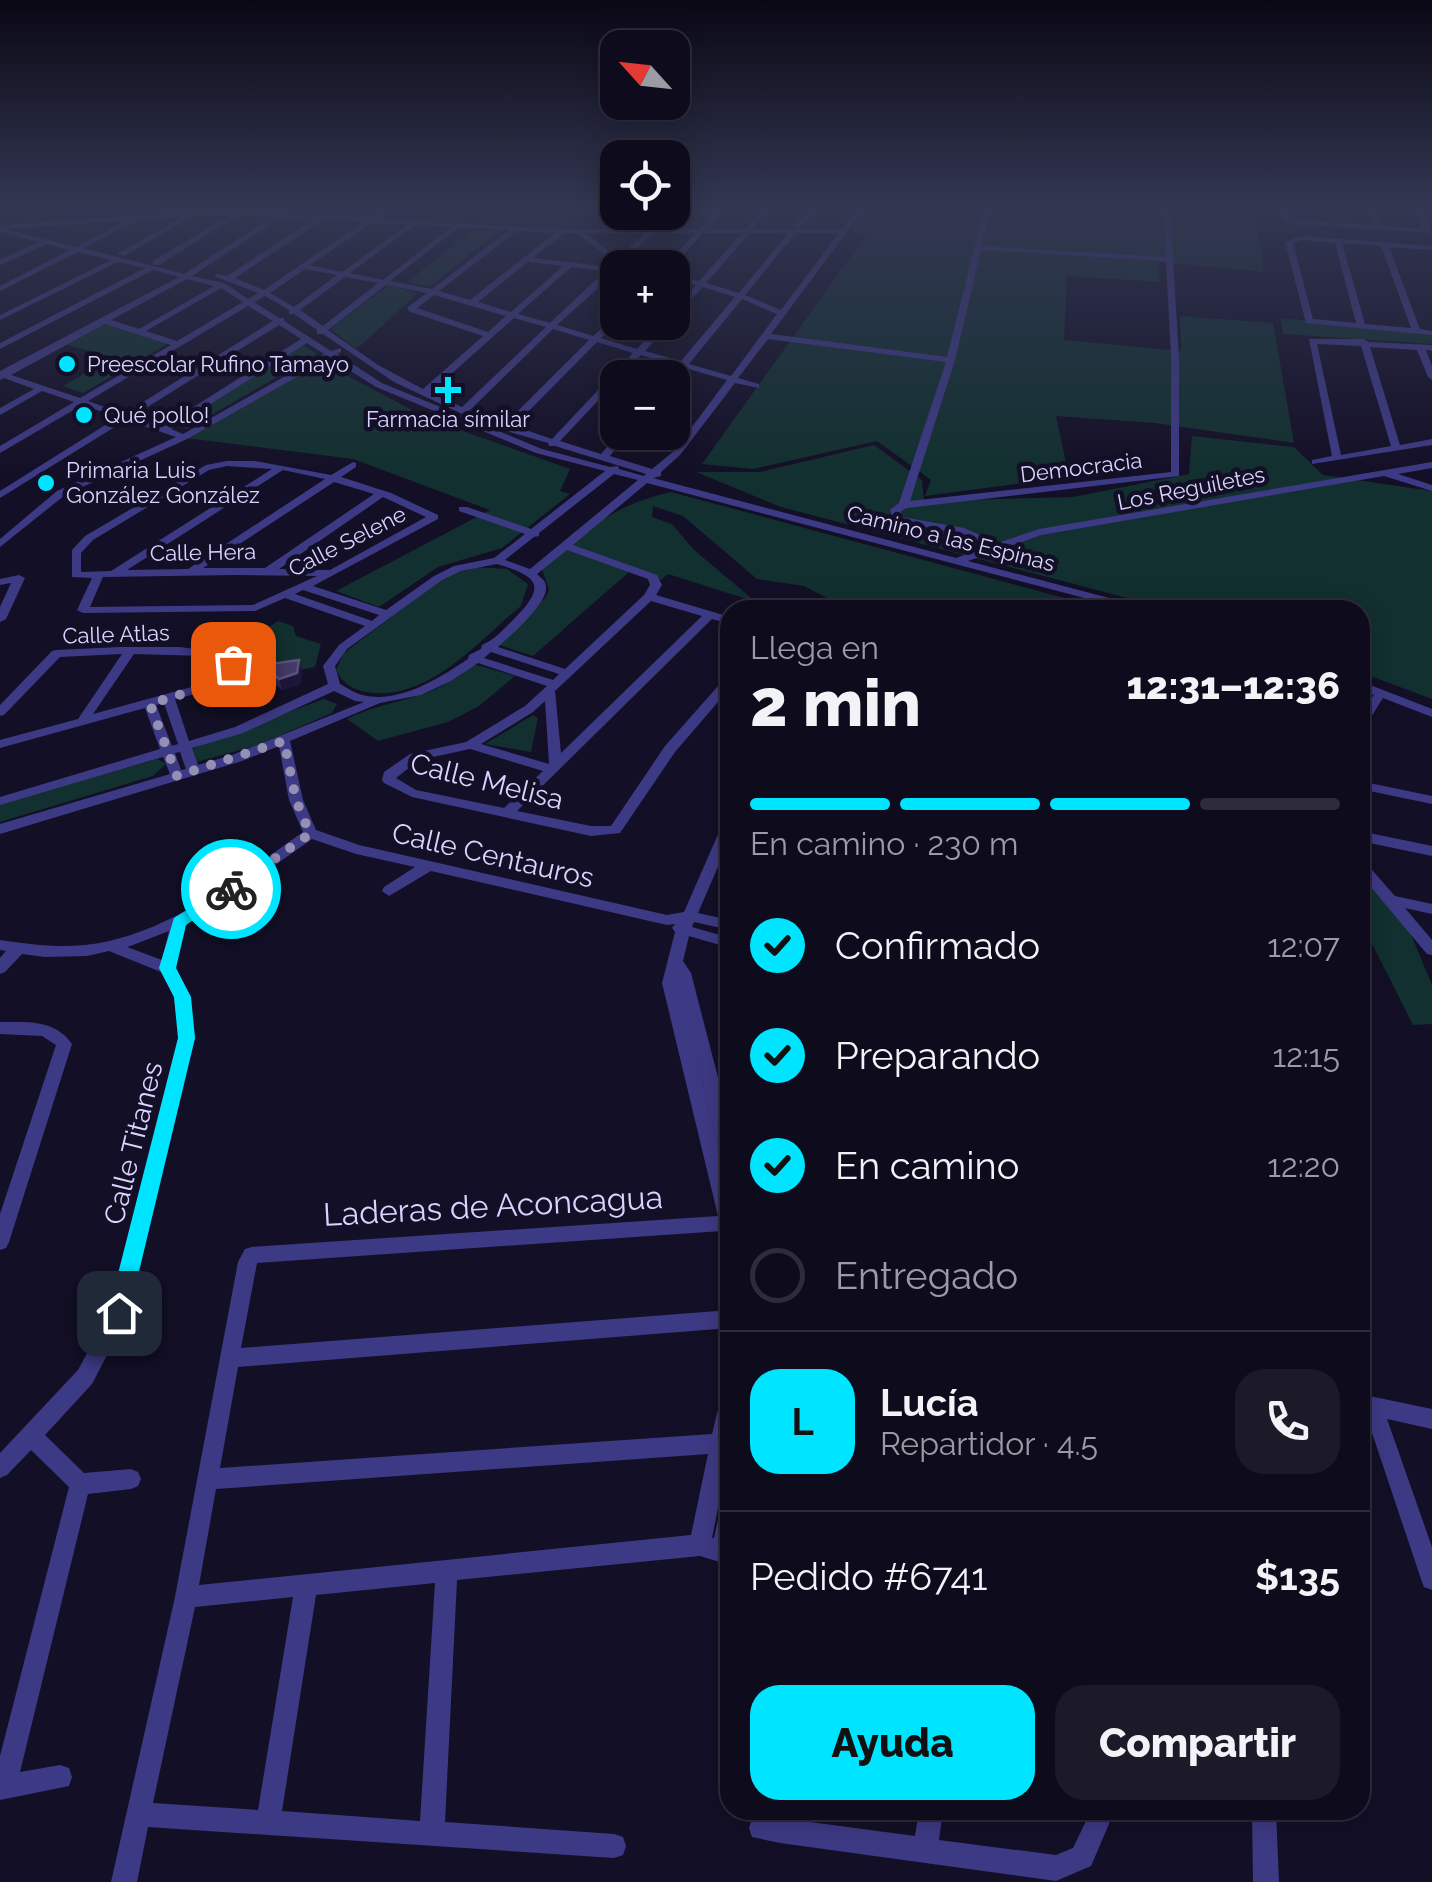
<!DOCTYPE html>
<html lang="es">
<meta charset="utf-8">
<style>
:root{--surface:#0e0b1c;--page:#1c1929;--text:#f1f3f6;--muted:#9b9ba3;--line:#2e2b3b;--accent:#00e5ff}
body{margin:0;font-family:Raleway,sans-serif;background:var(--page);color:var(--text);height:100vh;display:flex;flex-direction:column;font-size:38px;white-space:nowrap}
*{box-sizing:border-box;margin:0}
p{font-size:32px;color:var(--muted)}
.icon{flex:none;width:55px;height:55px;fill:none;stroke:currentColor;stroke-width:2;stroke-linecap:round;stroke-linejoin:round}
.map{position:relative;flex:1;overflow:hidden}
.details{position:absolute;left:720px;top:600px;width:650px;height:1220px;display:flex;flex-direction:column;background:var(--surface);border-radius:30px;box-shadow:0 5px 25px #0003,0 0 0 2px var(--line)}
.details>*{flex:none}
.needle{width:65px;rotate:297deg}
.fabs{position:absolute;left:600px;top:30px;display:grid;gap:20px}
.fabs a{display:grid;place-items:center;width:90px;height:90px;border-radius:20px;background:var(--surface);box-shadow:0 5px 25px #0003,0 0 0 2px var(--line);font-size:50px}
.pin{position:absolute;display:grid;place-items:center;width:85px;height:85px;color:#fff;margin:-42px;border-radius:20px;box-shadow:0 5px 15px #0006}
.courier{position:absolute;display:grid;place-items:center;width:100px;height:100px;margin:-50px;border:8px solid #00e5ff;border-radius:50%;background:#fff;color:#222;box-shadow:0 2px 12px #0007}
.overview em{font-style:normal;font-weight:800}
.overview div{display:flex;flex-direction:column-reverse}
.overview{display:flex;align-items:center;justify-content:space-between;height:170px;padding:0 30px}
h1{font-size:65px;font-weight:800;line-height:75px}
.bar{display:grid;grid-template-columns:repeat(4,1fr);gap:15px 10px;align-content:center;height:120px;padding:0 30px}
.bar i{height:12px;border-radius:8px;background:var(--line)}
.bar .active{background:var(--accent)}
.bar p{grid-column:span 4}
.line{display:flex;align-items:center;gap:25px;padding:0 30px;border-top:2px solid var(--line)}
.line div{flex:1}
.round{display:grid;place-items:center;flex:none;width:105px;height:105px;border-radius:30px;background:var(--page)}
ol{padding:0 30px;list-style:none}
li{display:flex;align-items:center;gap:30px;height:110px}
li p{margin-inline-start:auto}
li .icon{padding:10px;border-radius:50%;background:var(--accent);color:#111;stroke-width:4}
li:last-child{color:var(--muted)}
li i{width:55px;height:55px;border:5px solid var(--line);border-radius:50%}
.action{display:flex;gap:20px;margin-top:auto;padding:20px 30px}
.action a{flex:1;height:115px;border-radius:30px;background:var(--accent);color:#111;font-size:40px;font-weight:800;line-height:115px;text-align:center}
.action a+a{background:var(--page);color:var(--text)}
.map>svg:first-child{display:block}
.green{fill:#12302f}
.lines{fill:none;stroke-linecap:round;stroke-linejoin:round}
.minor{fill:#3d3a85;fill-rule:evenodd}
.wall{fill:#312854}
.shaded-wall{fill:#1d163a}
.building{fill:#433a66;stroke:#5a527e;stroke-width:2.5}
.route{fill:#00e5ff}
.done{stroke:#948fb3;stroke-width:10;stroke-dasharray:0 18}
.poi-dot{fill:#00e5ff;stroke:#130f26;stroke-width:4}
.labels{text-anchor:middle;stroke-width:9;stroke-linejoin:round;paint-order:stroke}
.far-poi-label{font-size:22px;fill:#d9d4ff;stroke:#130f26;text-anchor:start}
.far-street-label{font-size:22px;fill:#d9d4ff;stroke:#130f26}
.street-label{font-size:28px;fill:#d9d4ff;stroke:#130f26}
.near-street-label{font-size:32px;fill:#d9d4ff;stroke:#130f26}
</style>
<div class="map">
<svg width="1432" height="1882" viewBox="0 0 1432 1882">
<rect width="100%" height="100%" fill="#130f26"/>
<path class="green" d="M 439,209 L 573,209 L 559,224 L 434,213 Z
M 885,209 L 1254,209 L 1264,272 L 1158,262 L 1160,282 L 1067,276 L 1064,340 L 1181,351 L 1180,316 L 1273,323 L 1294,443 L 1155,423 L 1056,416 L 1069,477 L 925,496 L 931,480 L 877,441 L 753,469 L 702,464 L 867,234 L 851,232 L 857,223 L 874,223 Z
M 476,228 L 500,230 L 429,287 L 407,282 Z
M 388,285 L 418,293 L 360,346 L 355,348 L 330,329 Z
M 1280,318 L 1432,334 L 1432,344 L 1283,334 Z
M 105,324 L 169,343 L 83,393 L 63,386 L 113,357 L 67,345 Z
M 301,344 L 317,354 L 187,429 L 176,426 Z
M 329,366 L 429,419 L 570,469 L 560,491 L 570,494 L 502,548 L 438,567 L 379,607 L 336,591 L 490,510 L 353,459 L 186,438 L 312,367 Z
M 1192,436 L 1294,447 L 1323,475 L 1432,491 L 1432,699 L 1360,672 L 1360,610 L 1173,610 L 781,507 L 696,472 L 760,472 L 874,445 L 922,480 L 924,501 L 1073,497 L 1189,474 Z
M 671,492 L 1109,610 L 887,610 L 829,599 L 804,586 L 757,579 L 683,516 L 653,506 L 652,517 L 672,524 L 694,550 L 756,602 L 668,574 L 661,580 L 629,572 L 533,656 L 496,644 L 545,598 L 549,590 L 542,569 C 587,529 611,506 671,492 Z
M 476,567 L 507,569 L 528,584 L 521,606 C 478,641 428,703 366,692 C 353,690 342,683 336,670 L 344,653 L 445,576 Z
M 278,621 L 293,626 L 296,636 L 321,644 L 315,667 L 269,676 L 273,648 L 261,632 Z
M 473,664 L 515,676 L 479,706 L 448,722 L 378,741 L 347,719 C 393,696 432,703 473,664 Z
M 324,699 L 337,704 L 332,713 L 255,746 L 196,762 L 191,750 L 198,746 Z
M 533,715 L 538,718 L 531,752 L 485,744 Z
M 158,759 L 166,764 L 153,776 L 0,822 L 0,803 Z
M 1360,881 L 1398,903 L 1432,985 L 1432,1024 L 1413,1025 L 1360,920 Z"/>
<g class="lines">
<path class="minor" d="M 383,209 L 390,209 L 377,219 L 562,229 L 700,229 L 713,214 L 669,212 L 672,212 L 672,210 L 718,209 L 725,209 L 707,229 L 750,229 L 747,227 L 763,209 L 770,209 L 752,229 L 842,229 L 857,209 L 864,209 L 771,334 L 947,357 L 984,209 L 990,209 L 982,246 L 1166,257 L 1164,209 L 1170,209 L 1179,357 L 1179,476 L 907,508 L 901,511 L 902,517 L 964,528 L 998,543 L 1039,529 L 1432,462 L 1432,468 L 1398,474 L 1432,485 L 1432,491 L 1384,476 L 1041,535 L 968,561 L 1147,608 L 1149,610 L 1130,610 L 647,483 L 573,545 L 657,575 L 662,585 L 656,595 L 730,617 L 730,624 L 712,619 L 517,811 L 591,826 L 611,826 L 665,746 L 726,677 L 730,676 L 730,688 L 675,752 L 620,833 L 591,836 L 412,797 L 384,783 L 382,780 L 384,772 L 410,754 L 466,742 L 525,706 L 547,686 L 478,663 L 451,681 L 421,695 L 380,703 L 290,741 L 303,800 L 316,830 L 359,845 L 667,915 L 684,912 L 723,823 L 730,818 L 730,839 L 698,913 L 730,920 L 730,930 L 694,922 L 692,927 L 730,938 L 730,948 L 689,936 L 683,961 L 691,973 L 730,1124 L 730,1164 L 724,1162 L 721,1157 L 678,983 L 730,1193 L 730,1238 L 724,1236 L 722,1231 L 257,1263 L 241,1348 L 730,1310 L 730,1328 L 238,1367 L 220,1468 L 712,1434 L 723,1389 L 730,1386 L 730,1448 L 712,1538 L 714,1538 L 723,1497 L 730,1493 L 730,1560 L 723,1563 L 700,1556 L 457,1580 L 445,1822 L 614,1834 L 623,1837 L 626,1846 L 623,1855 L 614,1858 L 148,1827 L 137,1882 L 111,1882 L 175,1597 L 238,1262 L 245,1249 L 252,1247 L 718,1216 L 662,983 L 675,932 L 672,928 L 675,924 L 667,925 L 431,871 L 389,896 L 382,891 L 384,887 L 415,867 L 356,854 L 312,839 L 244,887 L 186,922 L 175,968 L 190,997 L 195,1038 L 129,1313 L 92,1384 L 45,1435 L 84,1473 L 131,1469 L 138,1472 L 141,1479 L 138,1486 L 131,1489 L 88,1494 L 20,1772 L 60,1765 L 69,1768 L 72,1777 L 69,1786 L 0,1800 L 0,1756 L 69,1487 L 31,1450 L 7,1475 L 0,1478 L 0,1453 L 78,1370 L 110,1311 L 179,1038 L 174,997 L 161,972 L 109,951 L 87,956 L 45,957 L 22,954 L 5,972 L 0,974 L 0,958 L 6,951 L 0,950 L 0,940 C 29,944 56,948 85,945 C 167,936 238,878 303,832 L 289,800 L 279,746 L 242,761 L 0,834 L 0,824 L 170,774 L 163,757 L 0,805 L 0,797 L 160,749 L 145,708 L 0,748 L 0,740 L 78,719 L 122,654 L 60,657 L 4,715 L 0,716 L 0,705 L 52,651 L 56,650 L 120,647 L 179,647 L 223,652 L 240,660 C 223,691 207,691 175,699 L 189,741 L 235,727 L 328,684 L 323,666 L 339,645 L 365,626 L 285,598 L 255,611 L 83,613 L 77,610 L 92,578 L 72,577 L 72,550 L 85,536 L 206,465 L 227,461 L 255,461 L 331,475 L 353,462 L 356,463 L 356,467 L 341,477 L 391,493 L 438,515 L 438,519 L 313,586 L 386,610 L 434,576 L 454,566 L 494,558 L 525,534 L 459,511 L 459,507 L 467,507 L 531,529 L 605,471 L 536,453 L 376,387 L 330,358 L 187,439 L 65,495 L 0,547 L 0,539 L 57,491 L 176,437 L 126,420 L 0,498 L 0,491 L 118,417 L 82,405 L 0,453 L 0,446 L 74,402 L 42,391 L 0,415 L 0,408 L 34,389 L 4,378 L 0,380 L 0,371 L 179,277 L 153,270 L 0,349 L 0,343 L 145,268 L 118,262 L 0,320 L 0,315 L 111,260 L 78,252 L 0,291 L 0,286 L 70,250 L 47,244 L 0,265 L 0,260 L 39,242 L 0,232 L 0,228 L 4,225 L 193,211 L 239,210 L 278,213 L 283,211 L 286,214 L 324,214 L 369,218 ZM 217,214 L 230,215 L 153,261 L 153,265 L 159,265 L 239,215 L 272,217 L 184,274 L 83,248 L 138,220 L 182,217 L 117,254 L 124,256 L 193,216 ZM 281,218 L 314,219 L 227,276 L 218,274 L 214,276 L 258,293 L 248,299 L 224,283 L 192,276 ZM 323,220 L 363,222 L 264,290 L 235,278 ZM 126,221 L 76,247 L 5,229 ZM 372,223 L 407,225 L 342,272 L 310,265 ZM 415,225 L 451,227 L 383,280 L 350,273 ZM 459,227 L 509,230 L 432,289 L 390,281 ZM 517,231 L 555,233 L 470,300 L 439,291 ZM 564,233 L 576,233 L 614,262 L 609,267 L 533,258 ZM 585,233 L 645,233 L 618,258 ZM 653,233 L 695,233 L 664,268 L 672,268 L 703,233 L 742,233 L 699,281 L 672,274 L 672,279 L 696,285 L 672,311 L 672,319 L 703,287 L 735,297 L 681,361 L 645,351 L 671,322 L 662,322 L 637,349 L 601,338 L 618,321 L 618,314 L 593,336 L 557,325 L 616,272 L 620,265 L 641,268 L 623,262 ZM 750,233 L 788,233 L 739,293 L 706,283 ZM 796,233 L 839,233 L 781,310 L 745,295 ZM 981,250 L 1166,261 L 1171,357 L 1171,472 L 910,501 L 955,360 ZM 528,262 L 563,266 L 511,312 L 478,302 ZM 571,267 L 605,271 L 550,323 L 518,314 ZM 305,269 L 337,275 L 294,307 L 270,293 ZM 345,277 L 378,283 L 323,326 L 300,310 ZM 187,279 L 214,286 L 139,329 L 111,320 ZM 386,285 L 427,293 L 408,307 L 408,311 L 483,336 L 423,389 L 378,365 L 328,330 ZM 221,288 L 243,302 L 177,341 L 146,331 ZM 434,295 L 506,316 L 488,332 L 417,308 ZM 265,296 L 289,310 L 289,314 L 294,314 L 307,323 L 317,330 L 317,334 L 323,334 L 394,382 L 460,413 L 503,430 L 548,443 L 549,446 L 555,446 L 646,474 L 644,476 L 619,469 L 618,466 L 610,467 L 542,449 L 382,383 L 337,354 L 341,352 L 341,348 L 331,351 L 284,321 L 284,318 L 279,318 L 254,302 ZM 742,299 L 777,314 L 731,376 L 689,364 ZM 248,306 L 273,321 L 124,414 L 88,401 ZM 514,318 L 546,327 L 462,407 L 430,393 ZM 105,324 L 171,345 L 80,398 L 11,375 ZM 279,325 L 301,339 L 162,427 L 133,416 ZM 553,329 L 589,340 L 506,423 L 470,410 ZM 768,339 L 946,362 L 899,503 L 890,510 L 894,521 L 957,533 L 988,546 L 956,558 L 653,478 L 661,476 L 661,472 L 680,455 L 735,383 L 759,388 L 759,384 L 738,378 ZM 597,342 L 633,353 L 552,439 L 514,426 ZM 307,343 L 324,354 L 183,434 L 171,429 ZM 641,355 L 677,366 L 668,378 L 672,378 L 672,381 L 685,368 L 727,380 L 674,451 L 652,469 L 610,456 L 629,432 L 620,432 L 601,454 L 560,441 ZM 227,466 L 272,469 L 111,571 L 81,572 L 81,553 L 93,540 L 209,470 ZM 283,470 L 325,479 L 188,569 L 127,570 ZM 614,474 L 638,480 L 530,569 L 505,560 L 534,537 L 539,536 L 539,533 ZM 334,482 L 374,494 L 265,568 L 203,568 ZM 383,497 L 426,517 L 330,570 L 279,569 ZM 567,550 L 648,579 L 650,585 L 644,595 L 565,669 L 498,647 C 509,637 547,604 546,588 C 546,580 542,579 537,574 ZM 497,564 C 541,577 546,587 513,620 C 503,630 494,640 482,645 L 481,649 L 469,655 L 468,659 C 438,679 399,704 362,695 C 354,693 346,687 340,684 L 335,666 L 347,649 L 442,580 L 461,571 ZM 236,575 L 317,576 L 253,605 L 90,607 L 103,577 ZM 303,590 L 379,615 L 372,621 L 295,594 ZM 651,601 L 702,616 L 561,753 L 555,691 ZM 491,652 L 559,674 L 553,680 L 484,658 ZM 134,654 L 204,656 L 227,661 L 219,676 L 199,685 L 93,714 ZM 334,691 L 355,701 L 364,702 L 232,755 L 198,765 L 192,748 L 243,733 ZM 545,701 L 549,764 L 481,744 L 533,712 ZM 164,703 L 178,744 L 172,746 L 156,705 ZM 470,749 L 543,771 L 504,808 L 416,790 L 396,778 L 419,760 ZM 180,752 L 186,769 L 181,770 L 175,753 ZM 169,931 L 162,960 L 127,947 L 133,945 ZM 708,1454 L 691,1535 L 199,1585 L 216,1489 ZM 435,1583 L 420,1821 L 282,1811 L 316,1595 ZM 293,1597 L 258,1810 L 153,1803 L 195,1607 Z
M 809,209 L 816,209 L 800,228 L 794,228 L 794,224 Z
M 1280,209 L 1286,209 L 1289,218 L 1294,220 L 1374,225 L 1369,209 L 1375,209 L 1382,226 L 1422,228 L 1414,209 L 1420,209 L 1432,233 L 1293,224 L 1283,221 Z
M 579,210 L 618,210 L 618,212 L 621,212 L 577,213 Z
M 1301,236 L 1432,246 L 1432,250 L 1389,247 L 1420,329 L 1432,331 L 1432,335 L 1306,323 L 1285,242 ZM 1302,240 L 1335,243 L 1356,323 L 1313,319 L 1293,243 ZM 1342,243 L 1381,246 L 1411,328 L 1365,324 Z
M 1309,339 L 1364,339 L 1368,342 L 1432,345 L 1432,351 L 1426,350 L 1432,366 L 1432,380 L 1428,377 L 1417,350 L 1370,347 L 1400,445 L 1432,439 L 1432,445 L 1312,464 L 1312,460 L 1332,456 ZM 1317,344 L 1361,346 L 1391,446 L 1341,455 Z
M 19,575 L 25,578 L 6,619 L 0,622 L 0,607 L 11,583 L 0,585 L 0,579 Z
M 1360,681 L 1432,709 L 1432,717 L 1383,698 L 1364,728 L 1360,729 L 1360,715 L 1374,695 L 1360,689 Z
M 1360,781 L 1432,796 L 1432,804 L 1360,789 Z
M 1360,831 L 1432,846 L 1432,856 L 1360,841 Z
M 1360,860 L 1365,862 L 1395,896 L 1432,904 L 1432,914 L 1405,908 L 1432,940 L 1432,955 L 1427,954 L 1360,874 Z
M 0,1022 C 27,1022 55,1019 72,1044 L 9,1242 L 6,1248 L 0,1250 L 0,1214 L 56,1045 L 42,1036 L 0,1034 Z
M 1360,1394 L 1432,1409 L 1432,1429 L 1387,1419 L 1432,1547 L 1432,1590 L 1424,1587 L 1421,1579 L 1366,1415 L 1360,1414 Z
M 773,1810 L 797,1810 L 795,1820 L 915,1836 L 919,1810 L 943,1810 L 939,1840 L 1056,1855 L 1073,1848 L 1085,1823 L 1086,1810 L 1110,1810 L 1109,1824 L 1091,1866 L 1056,1881 L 780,1843 L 752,1837 L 749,1828 L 752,1819 L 761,1816 L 771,1817 Z
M 1252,1810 L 1276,1810 L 1279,1882 L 1253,1882 Z"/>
</g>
<path class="wall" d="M 263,665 L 302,671 L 300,684 L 282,690 L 266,676 Z"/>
<path class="shaded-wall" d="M 299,660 L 302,671 L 300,684 L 282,690 L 279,679 Z"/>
<path class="building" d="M 299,660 L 297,673 L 279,679 L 263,665 Z"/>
<linearGradient id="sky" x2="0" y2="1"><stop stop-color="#0a0815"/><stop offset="0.44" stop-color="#333752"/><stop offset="1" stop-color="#333752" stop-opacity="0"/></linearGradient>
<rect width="1432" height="472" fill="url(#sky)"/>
<path class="route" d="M 225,886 L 239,889 L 186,925 L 176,968 L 191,997 L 195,1038 L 129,1313 L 119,1322 L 108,1313 L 178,1038 L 174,997 L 159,968 L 174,918 Z"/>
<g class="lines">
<path class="done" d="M 231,889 L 310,834 L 296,800 L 284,741 L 177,776 L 150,704 L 215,684 L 233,664"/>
</g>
<g class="poi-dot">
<circle cx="67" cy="364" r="10"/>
<path d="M443 375h10v10h10v10h-10v10h-10v-10h-10v-10h10z"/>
<circle cx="84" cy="415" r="10"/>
<circle cx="46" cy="483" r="10"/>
</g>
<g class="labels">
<g class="far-poi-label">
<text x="87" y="372">Preescolar Rufino Tamayo</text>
<text x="104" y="423">Qué pollo!</text>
<text x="448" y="427" text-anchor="middle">Farmacia símilar</text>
<text x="66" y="478">Primaria Luis<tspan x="66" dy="25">González González</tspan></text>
</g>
<g class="far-street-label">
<text transform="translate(1081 467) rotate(-7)" y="8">Democracia</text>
<text transform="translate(1191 488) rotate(-11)" y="8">Los Reguiletes</text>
<text transform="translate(951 538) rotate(14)" y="8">Camino a las Espinas</text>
<text transform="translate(347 541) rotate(-27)" y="8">Calle Selene</text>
<text transform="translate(203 552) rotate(-1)" y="8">Calle Hera</text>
<text transform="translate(116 634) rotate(-2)" y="8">Calle Atlas</text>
</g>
<g class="street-label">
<text transform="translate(487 781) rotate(14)" y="10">Calle Melisa</text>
<text transform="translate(493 855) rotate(13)" y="10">Calle Centauros</text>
<text transform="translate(133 1143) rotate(-76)" y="10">Calle Titanes</text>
</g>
<g class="near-street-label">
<text transform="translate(493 1206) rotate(-3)" y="11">Laderas de Aconcagua</text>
</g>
</g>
</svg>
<div class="fabs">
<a><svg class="needle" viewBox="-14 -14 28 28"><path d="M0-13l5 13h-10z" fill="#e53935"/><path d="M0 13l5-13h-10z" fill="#9b9ba3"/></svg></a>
<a><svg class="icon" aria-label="locate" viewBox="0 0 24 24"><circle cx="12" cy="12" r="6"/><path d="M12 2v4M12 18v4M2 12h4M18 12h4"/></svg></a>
<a>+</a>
<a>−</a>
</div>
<div class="pin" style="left:233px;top:664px;background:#ea580c"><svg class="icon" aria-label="bag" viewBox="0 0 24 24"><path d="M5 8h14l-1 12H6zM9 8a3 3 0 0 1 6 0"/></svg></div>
<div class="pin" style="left:119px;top:1313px;background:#1f2937"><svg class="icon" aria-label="home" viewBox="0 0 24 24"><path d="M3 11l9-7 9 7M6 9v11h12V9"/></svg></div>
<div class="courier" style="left:231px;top:889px"><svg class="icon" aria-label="bike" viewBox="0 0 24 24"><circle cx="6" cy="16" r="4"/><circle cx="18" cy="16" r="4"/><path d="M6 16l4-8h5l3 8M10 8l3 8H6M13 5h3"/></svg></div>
<section class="details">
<div class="overview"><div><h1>2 min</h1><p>Llega en</p></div><em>12:31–12:36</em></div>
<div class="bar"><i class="active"></i><i class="active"></i><i class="active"></i><i></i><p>En camino · 230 m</p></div>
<ol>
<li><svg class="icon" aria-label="check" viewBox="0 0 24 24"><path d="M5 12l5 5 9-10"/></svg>Confirmado<p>12:07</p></li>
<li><svg class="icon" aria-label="check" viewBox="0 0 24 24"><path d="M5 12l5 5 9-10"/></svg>Preparando<p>12:15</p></li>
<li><svg class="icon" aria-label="check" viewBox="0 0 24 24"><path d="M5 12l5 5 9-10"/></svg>En camino<p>12:20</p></li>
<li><i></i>Entregado</li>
</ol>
<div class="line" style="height:180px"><b class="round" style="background:var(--accent);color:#111">L</b><div><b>Lucía</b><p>Repartidor · 4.5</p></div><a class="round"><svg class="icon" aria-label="phone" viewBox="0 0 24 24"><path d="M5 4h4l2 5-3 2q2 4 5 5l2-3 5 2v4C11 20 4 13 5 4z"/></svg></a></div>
<div class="line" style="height:130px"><div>Pedido #6741</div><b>$135</b></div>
<div class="action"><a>Ayuda</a><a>Compartir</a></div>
</section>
</div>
